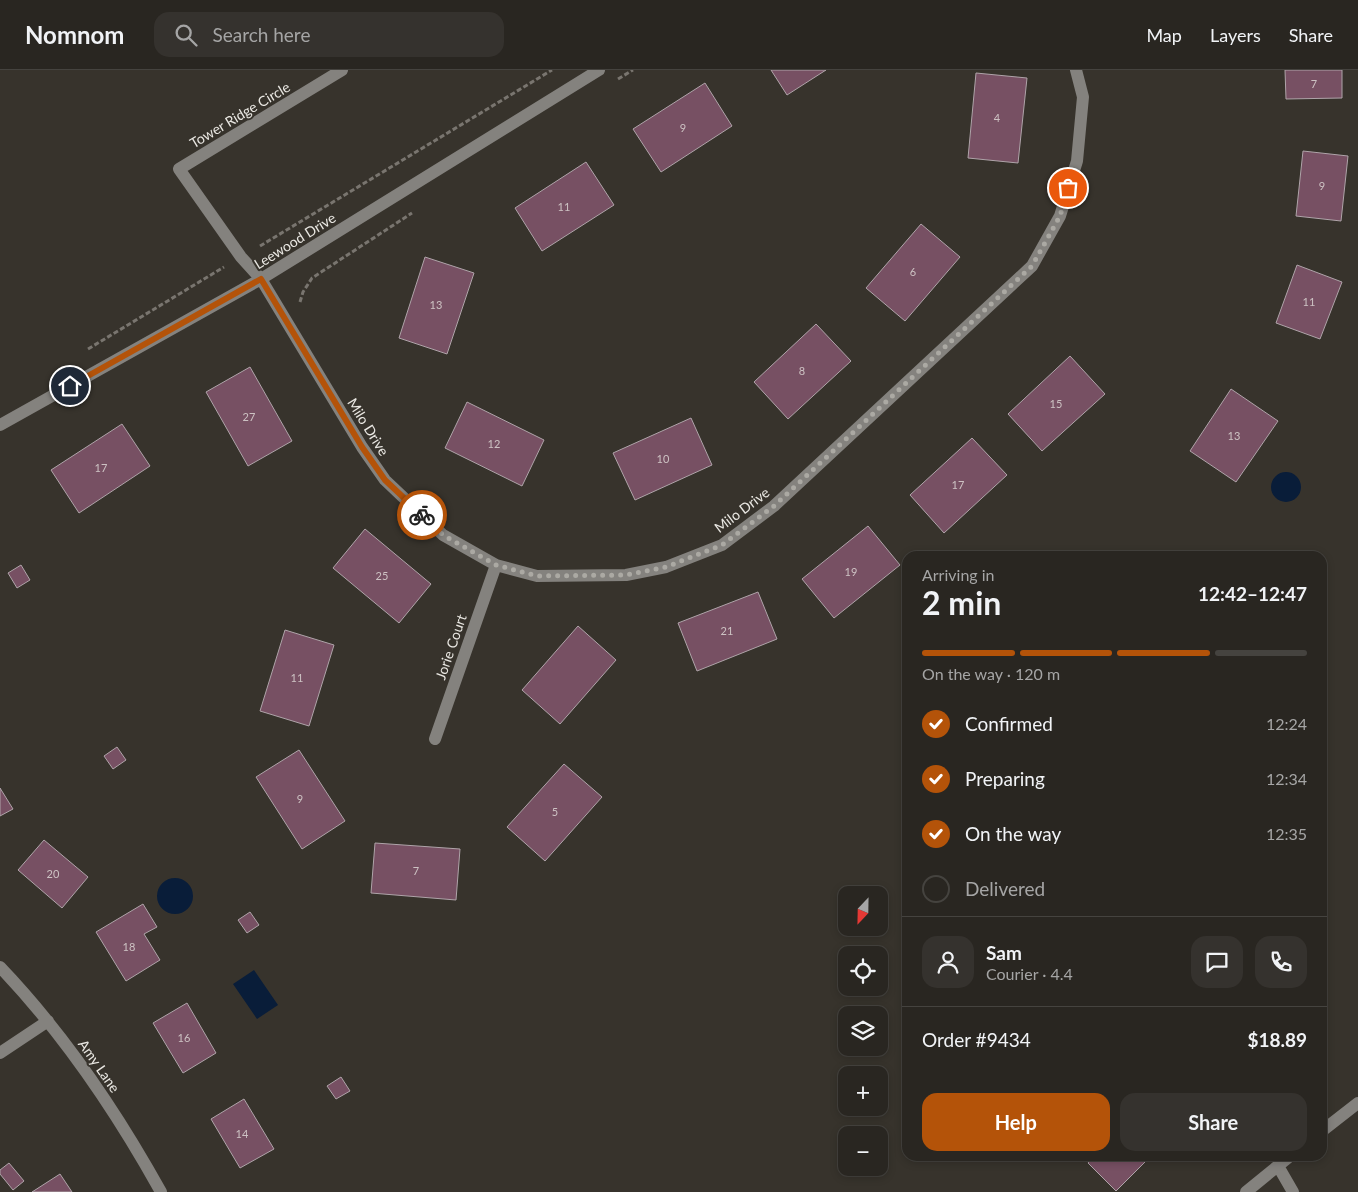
<!DOCTYPE html>
<meta charset="utf-8">
<style>
:root{--surface:#292621;--page:#35322e;--text:#f1f3f6;--muted:#a5a5a5;--line:#45433f;--accent:#b45309}
body{margin:0;font-family:Lato,sans-serif;background:var(--page);color:var(--text);height:100vh;display:flex;flex-direction:column;font-size:19px;white-space:nowrap}
*{box-sizing:border-box;margin:0}
p{font-size:16px;color:var(--muted)}
.icon{flex:none;width:28px;height:28px;fill:none;stroke:currentColor;stroke-width:2;stroke-linecap:round;stroke-linejoin:round}
.map{position:relative;flex:1;overflow:hidden}
.side{position:absolute;left:902px;top:481px;width:425px;height:610px;display:flex;flex-direction:column;background:var(--surface);border-radius:15px;box-shadow:0 2px 8px #0003,0 0 0 1px var(--line)}
.side>*{flex:none}
.needle{width:32px;rotate:202deg}
.buttons{position:absolute;left:838px;top:816px;display:grid;gap:10px}
.buttons a{display:grid;place-items:center;width:50px;height:50px;border-radius:10px;background:var(--surface);box-shadow:0 2px 8px #0003,0 0 0 1px var(--line);font-size:25px}
.pin{position:absolute;display:grid;place-items:center;width:42px;height:42px;color:#fff;margin:-21px;border:2px solid #fff;border-radius:50%;box-shadow:0 1px 5px #0007}
.courier{position:absolute;display:grid;place-items:center;width:50px;height:50px;margin:-25px;border:4px solid #b45309;border-radius:50%;background:#fff;color:#222;box-shadow:0 1px 6px #0007}
.overview em{font-style:normal;font-weight:700}
.overview div{display:flex;flex-direction:column-reverse}
.overview{display:flex;align-items:center;justify-content:space-between;height:85px;padding:0 20px}
h1{font-size:32px;font-weight:700;line-height:38px}
.bar{display:grid;grid-template-columns:repeat(4,1fr);gap:8px 5px;align-content:center;height:60px;padding:0 20px}
.bar i{height:6px;border-radius:4px;background:var(--line)}
.bar .current{background:var(--accent)}
.bar p{grid-column:span 4}
.line{display:flex;align-items:center;gap:12px;padding:0 20px;border-top:1px solid var(--line)}
.line div{flex:1}
.round{display:grid;place-items:center;flex:none;width:52px;height:52px;border-radius:15px;background:var(--page)}
ol{padding:0 20px;list-style:none}
li{display:flex;align-items:center;gap:15px;height:55px}
li p{margin-inline-start:auto}
li .icon{padding:5px;border-radius:50%;background:var(--accent);color:#fff;stroke-width:4}
li:last-child{color:var(--muted)}
li i{width:28px;height:28px;border:2px solid var(--line);border-radius:50%}
.primary-button{display:flex;gap:10px;margin-top:auto;padding:10px 20px}
.primary-button a{flex:1;height:58px;border-radius:15px;background:var(--accent);color:#fff;font-size:20px;font-weight:700;line-height:58px;text-align:center}
.primary-button a+a{background:var(--page);color:var(--text)}
header{display:flex;align-items:center;gap:30px;box-sizing:border-box;height:70px;padding:0 25px;background:var(--surface);border-bottom:1px solid var(--line)}
header strong{font-size:24px}
nav{display:flex;gap:28px;margin-inline-start:auto;font-size:18px}
.search{width:350px;height:45px;background:var(--page);display:flex;align-items:center;gap:12px;box-sizing:border-box;padding:0 18px;border-radius:15px;color:var(--muted);font-size:19px}
.map>svg:first-child{display:block}
.water{fill:#091d39}
.building{fill:#775063;stroke:#afa4a9}
.lines{fill:none;stroke-linecap:round;stroke-linejoin:round}
.path{stroke:#79756f;stroke-width:3;stroke-dasharray:5 2.5;stroke-linecap:butt}
.minor{stroke:#84827e;stroke-width:12}
.done{stroke:#aba9a3;stroke-width:5;stroke-dasharray:0 9}
.route{stroke:#b45309;stroke-width:6}
.labels{text-anchor:middle;stroke-width:4;stroke-linejoin:round;paint-order:stroke}
.number-label{font-size:11px;fill:#cdc2c3}
.street-label{font-size:14px;fill:#eae8e3;stroke:#37332c}
</style>
<header>
<strong>Nomnom</strong>
<div class="search"><svg class="icon" aria-label="search" viewBox="0 0 24 24"><circle cx="10" cy="10" r="6"/><path d="M15 15l6 6"/></svg>Search here</div>
<nav><a>Map</a><a>Layers</a><a>Share</a></nav>
</header>
<div class="map">
<svg width="1358" height="1122" viewBox="0 0 1358 1122">
<rect width="100%" height="100%" fill="#37332c"/>
<path class="water" d="M1271 417a15 15 0 1 1 30 0a15 15 0 1 1-30 0Z
M157 826a18 18 0 1 1 36 0a18 18 0 1 1-36 0Z
M 254,900 L 278,935 L 257,949 L 233,914 Z"/>
<path class="building" d="M 771,0 L 826,0 L 787,25 Z
M 1285,0 L 1342,0 L 1342,28 L 1286,29 Z
M 976,3 L 1027,8 L 1018,93 L 968,88 Z
M 705,13 L 732,56 L 661,102 L 633,59 Z
M 1303,81 L 1348,86 L 1341,151 L 1296,146 Z
M 586,92 L 614,135 L 542,181 L 515,138 Z
M 921,154 L 960,187 L 905,251 L 866,218 Z
M 425,187 L 474,203 L 447,284 L 399,268 Z
M 1297,195 L 1342,212 L 1320,269 L 1276,253 Z
M 816,254 L 851,291 L 788,349 L 754,312 Z
M 1070,286 L 1105,324 L 1042,381 L 1008,344 Z
M 250,297 L 292,371 L 248,396 L 206,322 Z
M 1231,319 L 1278,351 L 1236,412 L 1190,381 Z
M 467,332 L 544,370 L 522,416 L 445,378 Z
M 691,348 L 712,395 L 635,430 L 613,383 Z
M 122,354 L 150,396 L 79,443 L 51,400 Z
M 972,368 L 1007,405 L 944,463 L 910,425 Z
M 868,456 L 900,495 L 834,548 L 802,509 Z
M 365,459 L 431,514 L 399,553 L 333,498 Z
M 21,495 L 30,510 L 17,518 L 8,503 Z
M 758,522 L 777,569 L 697,601 L 678,553 Z
M 578,556 L 616,590 L 560,654 L 522,620 Z
M 285,560 L 334,575 L 309,656 L 260,641 Z
M 117,677 L 126,690 L 113,699 L 104,686 Z
M 299,680 L 345,751 L 302,779 L 256,707 Z
M 564,694 L 602,727 L 545,791 L 507,757 Z
M 0,718 L 13,739 L 0,746 Z
M 44,770 L 88,807 L 62,838 L 18,800 Z
M 375,773 L 460,779 L 456,830 L 371,823 Z
M 143,834 L 157,857 L 144,864 L 160,890 L 126,911 L 96,862 Z
M 250,842 L 259,855 L 247,863 L 238,850 Z
M 187,933 L 216,983 L 183,1003 L 153,953 Z
M 341,1007 L 350,1021 L 336,1029 L 327,1016 Z
M 244,1029 L 274,1079 L 240,1098 L 211,1049 Z
M 1094,1086 L 1151,1086 L 1116,1121 L 1088,1093 Z
M 9,1093 L 24,1111 L 13,1120 L 0,1104 L 0,1100 Z
M 60,1104 L 72,1122 L 32,1122 Z"/>
<g class="lines">
<path class="path" d="M 618,9 L 633,0
M 260,176 L 552,0
M 300,232 L 303,222 L 312,208 L 412,143
M 88,279 L 224,197"/>
<path class="minor" d="M 342,0 L 179,99 L 241,187 L 261,209 L 362,377 L 385,410 L 443,465 L 496,495 L 537,506 L 626,505 L 666,497 L 722,475 L 774,436 L 1032,196 L 1060,146 L 1077,91 L 1083,27 L 1076,0
M 0,355 L 261,209 L 599,0
M 435,669 L 496,495
M 0,897 C 64,964 116,1041 161,1122
M 0,983 L 48,951
M 1322,1061 L 1358,1033
M 1278,1096 L 1293,1122
M 1246,1122 L 1290,1086"/>
</g>
<g class="lines">
<path class="done" d="M 422,445 L 443,465 L 496,495 L 537,506 L 626,505 L 666,497 L 722,475 L 774,436 L 1032,196 L 1060,146 L 1068,118"/>
<path class="route" d="M 70,316 L 261,209 L 362,377 L 385,410 L 422,445"/>
</g>
<g class="labels">
<g class="number-label">
<text x="1314" y="18">7</text>
<text x="997" y="52">4</text>
<text x="683" y="62">9</text>
<text x="1322" y="120">9</text>
<text x="564" y="141">11</text>
<text x="913" y="206">6</text>
<text x="1309" y="236">11</text>
<text x="436" y="239">13</text>
<text x="802" y="305">8</text>
<text x="1056" y="338">15</text>
<text x="249" y="351">27</text>
<text x="1234" y="370">13</text>
<text x="494" y="378">12</text>
<text x="663" y="393">10</text>
<text x="101" y="402">17</text>
<text x="958" y="419">17</text>
<text x="851" y="506">19</text>
<text x="382" y="510">25</text>
<text x="727" y="565">21</text>
<text x="297" y="612">11</text>
<text x="300" y="733">9</text>
<text x="555" y="746">5</text>
<text x="416" y="805">7</text>
<text x="53" y="808">20</text>
<text x="129" y="881">18</text>
<text x="184" y="972">16</text>
<text x="242" y="1068">14</text>
</g>
<g class="street-label">
<text transform="translate(240 45) rotate(-31)" y="5">Tower Ridge Circle</text>
<text transform="translate(295 171) rotate(-32)" y="5">Leewood Drive</text>
<text transform="translate(368 357) rotate(58)" y="5">Milo Drive</text>
<text transform="translate(742 440) rotate(-37)" y="5">Milo Drive</text>
<text transform="translate(451 577) rotate(-71)" y="5">Jorie Court</text>
<text transform="translate(99 996) rotate(55)" y="5">Amy Lane</text>
</g>
</g>
</svg>
<div class="buttons">
<a><svg class="needle" viewBox="-14 -14 28 28"><path d="M0-13l5 13h-10z" fill="#e53935"/><path d="M0 13l5-13h-10z" fill="#a5a5a5"/></svg></a>
<a><svg class="icon" aria-label="locate" viewBox="0 0 24 24"><circle cx="12" cy="12" r="6"/><path d="M12 2v4M12 18v4M2 12h4M18 12h4"/></svg></a>
<a><svg class="icon" aria-label="layers" viewBox="0 0 24 24"><path d="M12 4l9 5-9 5-9-5zM3 14l9 5 9-5"/></svg></a>
<a>+</a>
<a>−</a>
</div>
<div class="pin" style="left:1068px;top:118px;background:#ea580c"><svg class="icon" aria-label="bag" viewBox="0 0 24 24"><path d="M5 8h14l-1 12H6zM9 8a3 3 0 0 1 6 0"/></svg></div>
<div class="pin" style="left:70px;top:316px;background:#1f2937"><svg class="icon" aria-label="home" viewBox="0 0 24 24"><path d="M3 11l9-7 9 7M6 9v11h12V9"/></svg></div>
<div class="courier" style="left:422px;top:445px"><svg class="icon" aria-label="bike" viewBox="0 0 24 24"><circle cx="6" cy="16" r="4"/><circle cx="18" cy="16" r="4"/><path d="M6 16l4-8h5l3 8M10 8l3 8H6M13 5h3"/></svg></div>
<section class="side">
<div class="overview"><div><h1>2 min</h1><p>Arriving in</p></div><em>12:42–12:47</em></div>
<div class="bar"><i class="current"></i><i class="current"></i><i class="current"></i><i></i><p>On the way · 120 m</p></div>
<ol>
<li><svg class="icon" aria-label="check" viewBox="0 0 24 24"><path d="M5 12l5 5 9-10"/></svg>Confirmed<p>12:24</p></li>
<li><svg class="icon" aria-label="check" viewBox="0 0 24 24"><path d="M5 12l5 5 9-10"/></svg>Preparing<p>12:34</p></li>
<li><svg class="icon" aria-label="check" viewBox="0 0 24 24"><path d="M5 12l5 5 9-10"/></svg>On the way<p>12:35</p></li>
<li><i></i>Delivered</li>
</ol>
<div class="line" style="height:90px"><a class="round"><svg class="icon" aria-label="person" viewBox="0 0 24 24"><circle cx="12" cy="8" r="4"/><path d="M4 21q1-7 8-7t8 7"/></svg></a><div><b>Sam</b><p>Courier · 4.4</p></div><a class="round"><svg class="icon" aria-label="chat" viewBox="0 0 24 24"><path d="M4 5h16v11H9l-5 4z"/></svg></a><a class="round"><svg class="icon" aria-label="phone" viewBox="0 0 24 24"><path d="M5 4h4l2 5-3 2q2 4 5 5l2-3 5 2v4C11 20 4 13 5 4z"/></svg></a></div>
<div class="line" style="height:65px"><div>Order #9434</div><b>$18.89</b></div>
<div class="primary-button"><a>Help</a><a>Share</a></div>
</section>
</div>
